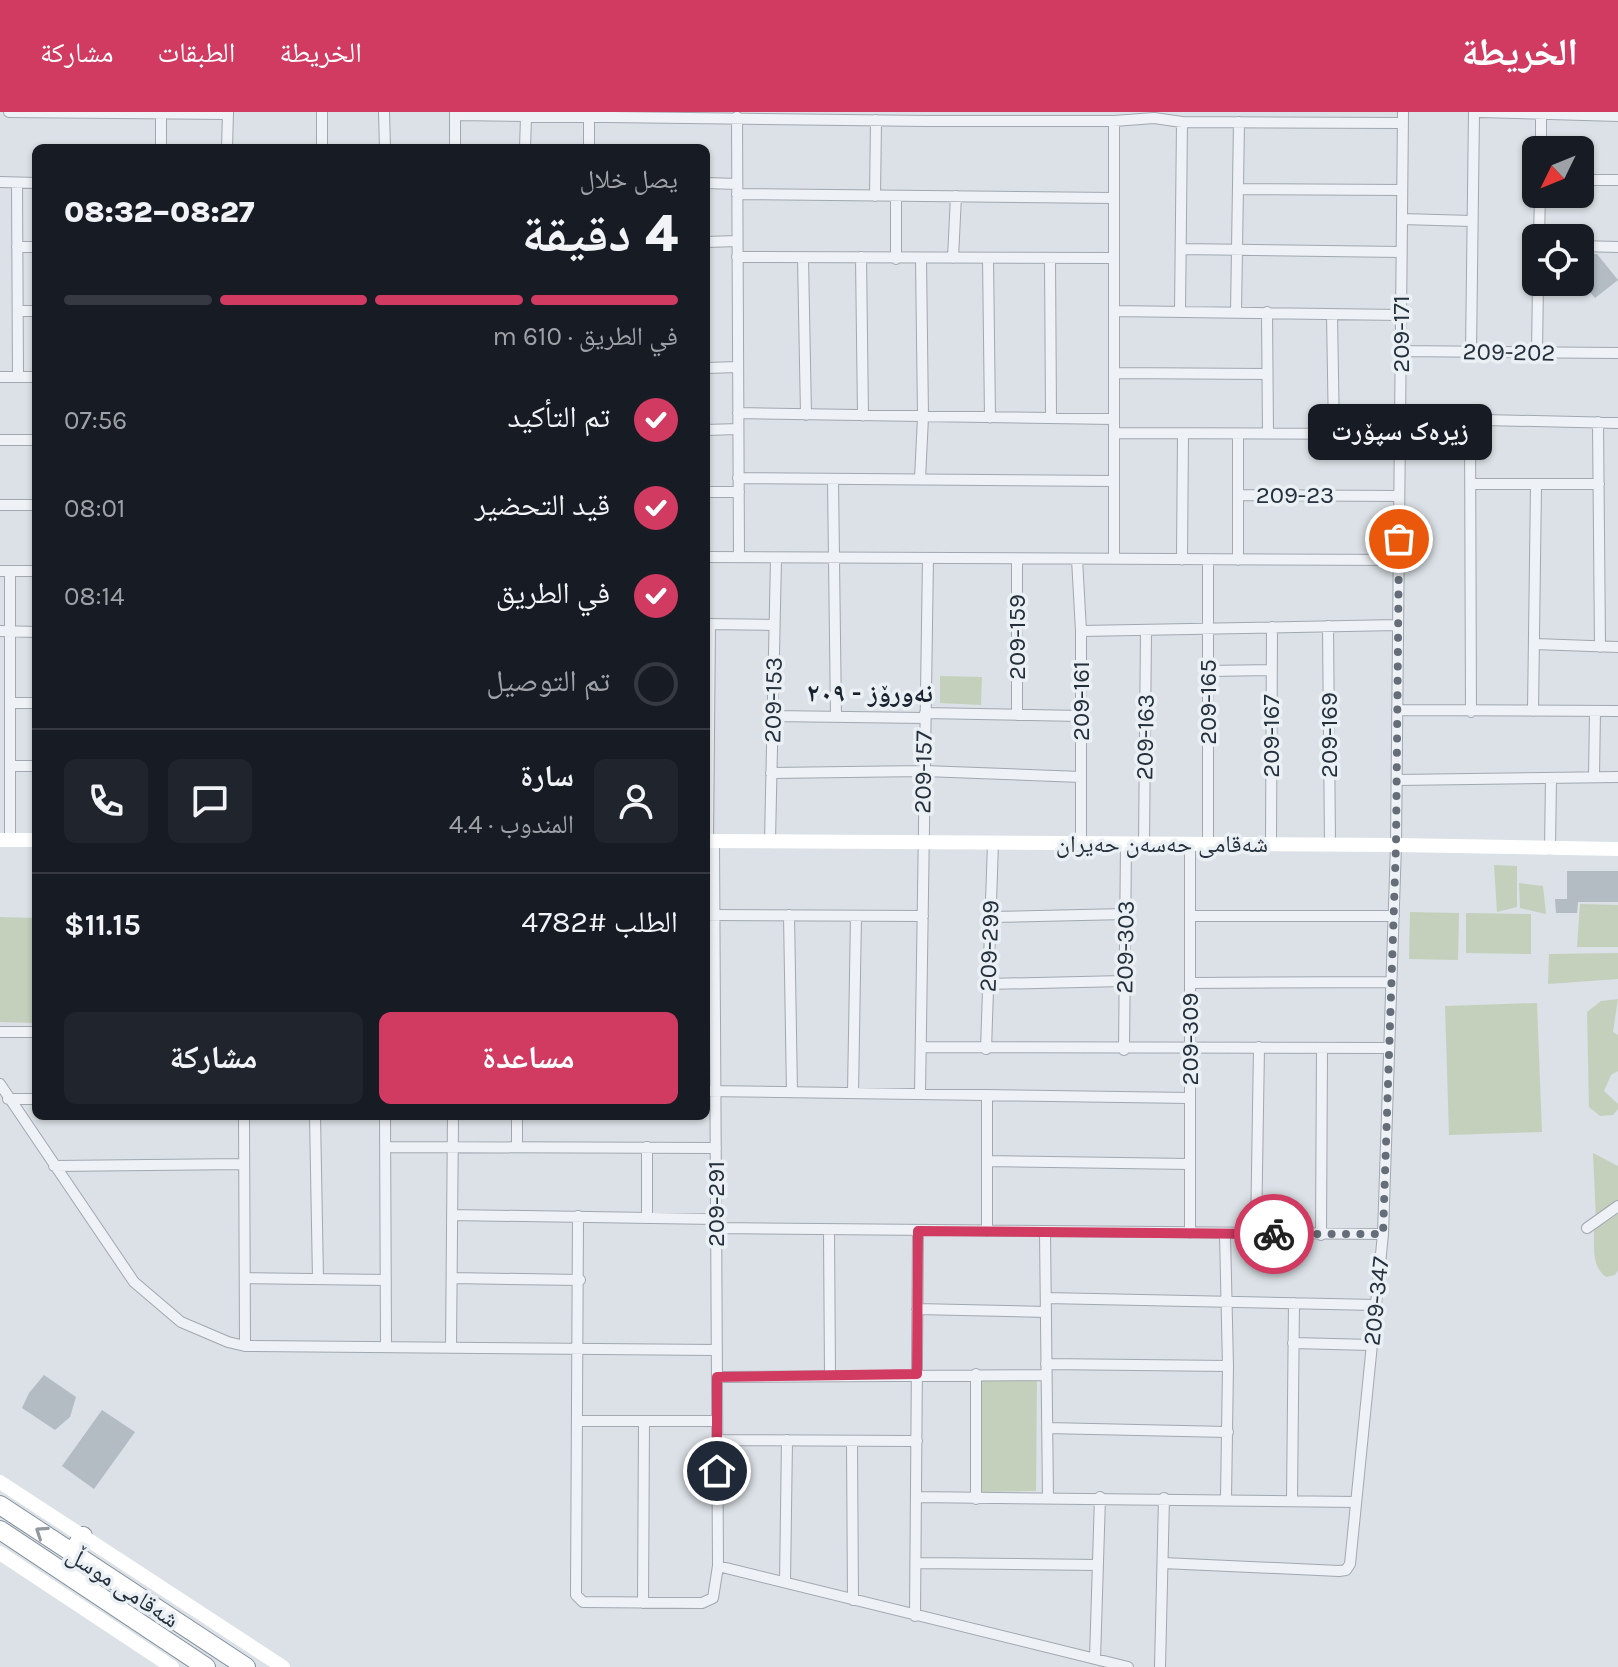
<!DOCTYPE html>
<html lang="ar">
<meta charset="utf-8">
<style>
:root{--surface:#171b24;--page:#20242c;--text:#f1f3f6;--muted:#9ea1a6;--line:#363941;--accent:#d13b62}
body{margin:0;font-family:Karla,"Noto Naskh Arabic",sans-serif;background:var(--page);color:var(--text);direction:rtl;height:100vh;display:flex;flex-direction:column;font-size:30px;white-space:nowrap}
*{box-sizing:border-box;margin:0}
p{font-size:26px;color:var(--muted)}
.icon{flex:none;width:44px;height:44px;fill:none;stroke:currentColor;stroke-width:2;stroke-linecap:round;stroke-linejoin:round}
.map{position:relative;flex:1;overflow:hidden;direction:ltr}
.side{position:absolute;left:32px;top:32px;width:678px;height:976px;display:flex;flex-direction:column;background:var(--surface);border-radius:12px;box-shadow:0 2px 6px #0004;direction:rtl}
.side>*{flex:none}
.needle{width:52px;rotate:227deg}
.controls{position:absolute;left:1522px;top:24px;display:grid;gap:16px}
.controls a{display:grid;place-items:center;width:72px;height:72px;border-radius:12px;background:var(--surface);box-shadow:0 2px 6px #0004;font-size:40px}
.pin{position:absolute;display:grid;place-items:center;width:68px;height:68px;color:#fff;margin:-34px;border:4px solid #fff;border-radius:50%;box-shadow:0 2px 8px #0007}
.courier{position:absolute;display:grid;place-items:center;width:80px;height:80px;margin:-40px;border:6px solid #d13b62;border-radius:50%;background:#fff;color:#222;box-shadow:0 2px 10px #0007}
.bubble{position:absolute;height:56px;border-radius:12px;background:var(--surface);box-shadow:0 2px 6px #0004;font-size:26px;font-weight:800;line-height:56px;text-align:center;direction:rtl}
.summary em{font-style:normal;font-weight:800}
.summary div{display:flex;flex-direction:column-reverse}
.summary{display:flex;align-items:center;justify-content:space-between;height:136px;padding:0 32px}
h1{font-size:52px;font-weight:800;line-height:60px}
.bar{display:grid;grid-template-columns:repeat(4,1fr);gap:12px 8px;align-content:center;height:96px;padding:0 32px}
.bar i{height:10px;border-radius:6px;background:var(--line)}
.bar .on{background:var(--accent)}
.bar p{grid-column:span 4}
.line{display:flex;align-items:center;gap:20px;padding:0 32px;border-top:2px solid var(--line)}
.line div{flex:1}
.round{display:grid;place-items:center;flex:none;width:84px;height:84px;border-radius:12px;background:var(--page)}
ol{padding:0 32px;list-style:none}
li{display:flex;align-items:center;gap:24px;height:88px}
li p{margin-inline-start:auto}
li .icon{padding:8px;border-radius:50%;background:var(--accent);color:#fff;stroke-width:4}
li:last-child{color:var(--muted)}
li i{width:44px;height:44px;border:4px solid var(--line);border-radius:50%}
.primary-button{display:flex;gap:16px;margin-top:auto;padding:16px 32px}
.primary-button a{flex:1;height:92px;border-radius:12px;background:var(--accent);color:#fff;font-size:32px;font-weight:800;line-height:92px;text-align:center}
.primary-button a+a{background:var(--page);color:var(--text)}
header{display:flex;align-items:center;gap:48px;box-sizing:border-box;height:112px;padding:0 40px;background:var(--accent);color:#fff}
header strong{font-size:38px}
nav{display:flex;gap:44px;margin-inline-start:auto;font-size:28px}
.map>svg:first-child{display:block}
.green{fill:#c4d0bc}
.building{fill:#b3bbc3}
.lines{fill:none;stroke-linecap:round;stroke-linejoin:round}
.street-casing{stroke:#a1a8b0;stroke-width:12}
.highway-casing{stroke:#82909d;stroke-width:20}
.street{stroke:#eef1f5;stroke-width:10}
.secondary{stroke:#fff;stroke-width:14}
.highway{stroke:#fff;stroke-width:18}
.oneway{stroke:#92989e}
.done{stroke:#656e78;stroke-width:8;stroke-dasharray:0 14.4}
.route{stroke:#d13b62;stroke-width:10}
.labels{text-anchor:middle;stroke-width:7;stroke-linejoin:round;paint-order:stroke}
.street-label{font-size:24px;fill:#25303d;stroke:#eaf0f4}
.neighbourhood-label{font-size:26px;font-weight:bold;fill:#18212d;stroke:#eaf0f4}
</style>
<header>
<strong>الخريطة</strong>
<nav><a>الخريطة</a><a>الطبقات</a><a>مشاركة</a></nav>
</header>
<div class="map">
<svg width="1618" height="1555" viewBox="0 0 1618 1555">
<rect width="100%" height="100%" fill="#dbe1e6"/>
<path class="green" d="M 940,564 L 982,565 L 981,593 L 940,591 Z
M 1494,753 L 1517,754 L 1517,795 L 1497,800 Z
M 1519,771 L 1543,774 L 1546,802 L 1520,796 Z
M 1580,792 L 1618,793 L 1618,835 L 1577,835 Z
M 1410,800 L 1459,801 L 1458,848 L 1409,847 Z
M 1466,801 L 1531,802 L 1531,842 L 1466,841 Z
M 0,805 L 36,806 L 36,911 L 0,910 Z
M 1618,841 L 1618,867 L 1548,872 L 1549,842 Z
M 1618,887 L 1613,920 L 1618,923 L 1618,959 L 1611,963 L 1604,979 L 1618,992 L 1618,997 L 1613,1003 L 1600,1004 L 1589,995 L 1587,900 L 1601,889 Z
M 1537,891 L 1542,1020 L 1449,1023 L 1445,894 Z
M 1593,1041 L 1618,1054 L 1618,1090 L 1596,1107 Z
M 1618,1096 L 1618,1158 L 1615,1163 L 1606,1165 C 1590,1153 1595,1133 1594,1115 Z
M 978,1265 L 1037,1265 L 1036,1379 L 981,1380 Z"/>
<path class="building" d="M 1594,142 L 1597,142 L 1618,168 L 1595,186 L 1580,168 L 1580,153 Z
M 1567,759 L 1618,759 L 1618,790 L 1578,790 L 1577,801 L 1556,801 L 1555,787 L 1567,787 Z
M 44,1263 L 76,1285 L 70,1305 L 55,1318 L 22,1296 L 29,1281 Z
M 102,1298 L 135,1320 L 94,1377 L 62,1354 Z"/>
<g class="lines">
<g class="street-casing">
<path id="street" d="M 9,0 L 228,2
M 384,0 L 385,36
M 1480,0 L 1618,4
M 455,3 L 927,9 L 1114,9 L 1154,6 L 1182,10 L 1403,11
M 737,5 L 739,445
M 161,36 L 161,1
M 227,36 L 228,0
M 322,36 L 322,0
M 455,36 L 455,0
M 525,36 L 526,5
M 589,36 L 589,6
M 1541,38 L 1541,2
M 1580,68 L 1618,68
M 0,70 L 36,71
M 17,71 L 18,265
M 706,71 L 737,72
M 1238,77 L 1402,78
M 737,82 L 1114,86
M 875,84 L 876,8
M 1402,107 L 1472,109
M 1539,126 L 1540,82
M 706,130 L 737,129
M 1580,134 L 1618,135
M 17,135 L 36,135
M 1182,137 L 1401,140
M 737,145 L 1114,146
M 861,145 L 863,304
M 803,146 L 806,303
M 953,146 L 956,84
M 988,146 L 990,306
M 1050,146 L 1051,305
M 896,147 L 896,85
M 18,199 L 36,199
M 1114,199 L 1401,203
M 1180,200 L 1182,10
M 1267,200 L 1268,321
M 1236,201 L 1239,10
M 1332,202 L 1334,322
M 1401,239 L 1618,241
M 1471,240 L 1474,0
M 1537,241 L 1538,170
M 706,256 L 738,255
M 1114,261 L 1267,262
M 0,265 L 36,265
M 738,301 L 1114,307
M 1400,306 L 1618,311
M 1470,308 L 1471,600
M 1598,310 L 1600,535
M 706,318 L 738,317
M 1114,321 L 1400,322
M 1238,322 L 1238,448
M 0,328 L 36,328
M 738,366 L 1114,369
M 920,367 L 923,305 L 921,147
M 833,368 L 836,605
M 1472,372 L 1599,372
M 706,380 L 739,380
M 1238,383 L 1399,384
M 0,393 L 36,393
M 706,445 L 1399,448
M 1077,447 L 1081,519 L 1081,731
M 1114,447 L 1114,9
M 1182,448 L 1183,322
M 1208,448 L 1208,732
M 0,459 L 36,459
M 706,512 L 774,513
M 1328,514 L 1330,733
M 0,519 L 36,520
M 1081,519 L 1398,513
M 1535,532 L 1618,535
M 1208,559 L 1272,558
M 10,591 L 36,591
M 1397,598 L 1618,599
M 1533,599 L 1536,373
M 925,601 L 1081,604
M 1017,603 L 1017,447
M 772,604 L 924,606
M 10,654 L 36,654
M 771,661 L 924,659 L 1081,665
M 1594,665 L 1595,599
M 1397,668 L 1618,665
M 10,728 L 10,459
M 708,729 L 710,512
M 770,729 L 776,447
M 1144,732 L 1146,518
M 1190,732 L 1190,1121
M 1271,732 L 1272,515
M 1550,737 L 1551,666
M 706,803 L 923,804
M 789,803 L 792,980
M 1190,804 L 1394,804
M 990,805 L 1126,802
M 1190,871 L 1391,870
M 988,872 L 1124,869
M 0,920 L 36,920
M 921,935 L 1389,936
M 986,937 L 993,731
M 1124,938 L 1126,731
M 0,972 L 134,1170 L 181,1210 L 228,1230 L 245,1234 L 716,1238
M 706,979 L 1190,986
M 853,981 L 856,804
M 920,982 L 928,446
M 8,987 L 36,987
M 244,1004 L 245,1234
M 315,1004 L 318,1167
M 385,1004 L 386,1235
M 517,1004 L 517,1034
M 385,1035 L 716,1036
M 987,1049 L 1190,1052
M 54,1054 L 244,1052
M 452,1103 L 716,1107
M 578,1104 L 576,1483 L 583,1490 L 702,1491 L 713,1486 L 718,1454 L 714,729
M 647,1105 L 647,1035
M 716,1116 L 1383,1122
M 1587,1116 L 1618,1094
M 829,1118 L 830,1263
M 987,1119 L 987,983
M 1045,1120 L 1048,1386
M 1225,1122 L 1228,1254 L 1226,1386
M 1256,1122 L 1259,935
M 1321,1123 L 1322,936
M 245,1166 L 386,1168
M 452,1166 L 580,1168
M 1046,1186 L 1376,1193
M 917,1197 L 1046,1200
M 1293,1231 L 1372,1233
M 451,1236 L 453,1004
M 1046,1252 L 1228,1254
M 717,1265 L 1046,1263
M 577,1309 L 717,1309
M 1047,1316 L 1228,1320
M 717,1328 L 917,1329
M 852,1329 L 853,1488
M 916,1385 L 1356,1390
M 976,1387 L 976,1262
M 1292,1388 L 1294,1191
M 916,1451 L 1098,1453
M 1163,1451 L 1339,1459 L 1346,1458 L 1350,1452 L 1383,1122 L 1396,733 L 1403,0
M 718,1454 L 1128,1555
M 785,1470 L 787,1328
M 643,1491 L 644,1309
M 915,1504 L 918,1119
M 1095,1547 L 1100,1385
M 1160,1555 L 1164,1386"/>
</g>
<g class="highway-casing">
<path id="highway" d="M 0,1393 L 246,1555
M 0,1418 L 206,1555
M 72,1441 L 83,1424"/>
</g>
<use href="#street" class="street"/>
<path class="secondary" d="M 0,728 L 36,728
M 706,729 L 1396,733 L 1618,737
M 0,1370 L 283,1555
M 0,1441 L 172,1555"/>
<use href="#highway" class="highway"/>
</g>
<defs><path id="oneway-chevron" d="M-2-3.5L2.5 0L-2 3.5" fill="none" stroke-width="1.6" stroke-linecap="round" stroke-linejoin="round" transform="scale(2)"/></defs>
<use class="oneway" href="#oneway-chevron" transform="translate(41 1420) rotate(-146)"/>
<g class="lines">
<path class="done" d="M 1274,1122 L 1383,1122 L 1396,733 L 1399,427"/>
<path class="route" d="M 717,1359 L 717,1265 L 917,1262 L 918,1119 L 1274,1122"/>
</g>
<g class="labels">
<g class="street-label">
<text transform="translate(1401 222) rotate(-90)" y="8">209-171</text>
<text transform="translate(1509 240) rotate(1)" y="8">209-202</text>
<text x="1295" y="391">209-23</text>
<text transform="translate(1017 525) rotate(-90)" y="8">209-159</text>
<text transform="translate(773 588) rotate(-89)" y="8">209-153</text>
<text transform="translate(1081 589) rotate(-90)" y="8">209-161</text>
<text transform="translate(1208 590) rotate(-90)" y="8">209-165</text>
<text transform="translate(1329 623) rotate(-90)" y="8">209-169</text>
<text transform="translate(1271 624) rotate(-90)" y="8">209-167</text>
<text transform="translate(1145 625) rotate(-89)" y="8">209-163</text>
<text transform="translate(923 660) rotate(-89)" y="8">209-157</text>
<text x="1162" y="740">شەقامی حەسەن حەیران</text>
<text transform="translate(989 834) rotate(-88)" y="8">209-299</text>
<text transform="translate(1125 835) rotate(-89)" y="8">209-303</text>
<text transform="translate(1190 927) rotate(-90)" y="8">209-309</text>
<text transform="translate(716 1092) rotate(-90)" y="8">209-291</text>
<text transform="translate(1376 1189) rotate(-84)" y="8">209-347</text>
<text transform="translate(123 1475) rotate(33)" y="8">شەقامی موسڵ</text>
</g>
<g class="neighbourhood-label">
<text x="870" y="590">نەورۆز - ٢٠٩</text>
</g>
</g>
</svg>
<div class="controls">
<a><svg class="needle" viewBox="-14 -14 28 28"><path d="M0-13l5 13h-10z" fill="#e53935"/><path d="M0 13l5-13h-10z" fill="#9ea1a6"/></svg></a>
<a><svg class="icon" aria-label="locate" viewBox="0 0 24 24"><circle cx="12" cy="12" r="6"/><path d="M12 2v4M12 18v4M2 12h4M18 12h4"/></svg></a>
</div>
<div class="pin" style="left:1399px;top:427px;background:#ea580c"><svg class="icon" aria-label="bag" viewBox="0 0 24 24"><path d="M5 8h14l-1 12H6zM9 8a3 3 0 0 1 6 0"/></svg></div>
<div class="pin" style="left:717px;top:1359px;background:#1f2937"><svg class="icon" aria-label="home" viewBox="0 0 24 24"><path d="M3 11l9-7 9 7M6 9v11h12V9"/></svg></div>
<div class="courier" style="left:1274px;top:1122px"><svg class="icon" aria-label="bike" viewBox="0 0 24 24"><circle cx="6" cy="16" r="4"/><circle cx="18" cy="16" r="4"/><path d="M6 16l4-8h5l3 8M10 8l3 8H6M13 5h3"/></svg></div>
<div class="bubble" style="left:1308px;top:292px;width:184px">زیرەک سپۆرت</div>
<section class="side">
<div class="summary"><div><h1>4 دقيقة</h1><p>يصل خلال</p></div><em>08:27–08:32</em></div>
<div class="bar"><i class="on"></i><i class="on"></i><i class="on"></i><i></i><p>في الطريق · 610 m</p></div>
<ol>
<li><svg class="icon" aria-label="check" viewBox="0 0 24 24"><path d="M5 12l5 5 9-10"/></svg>تم التأكيد<p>07:56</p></li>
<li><svg class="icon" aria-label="check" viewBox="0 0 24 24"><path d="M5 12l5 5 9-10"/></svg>قيد التحضير<p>08:01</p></li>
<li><svg class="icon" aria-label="check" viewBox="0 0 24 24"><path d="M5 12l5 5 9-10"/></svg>في الطريق<p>08:14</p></li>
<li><i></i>تم التوصيل</li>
</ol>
<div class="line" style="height:144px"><a class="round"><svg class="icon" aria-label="person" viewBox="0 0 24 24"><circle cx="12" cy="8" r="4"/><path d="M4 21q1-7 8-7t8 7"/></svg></a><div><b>سارة</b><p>المندوب · 4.4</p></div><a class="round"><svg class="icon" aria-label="chat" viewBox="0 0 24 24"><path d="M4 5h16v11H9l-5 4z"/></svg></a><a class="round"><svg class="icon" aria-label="phone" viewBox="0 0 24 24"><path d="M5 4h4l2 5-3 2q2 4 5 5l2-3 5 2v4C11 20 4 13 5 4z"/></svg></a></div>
<div class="line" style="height:104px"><div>الطلب #4782</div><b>$11.15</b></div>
<div class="primary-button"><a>مساعدة</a><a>مشاركة</a></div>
</section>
</div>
